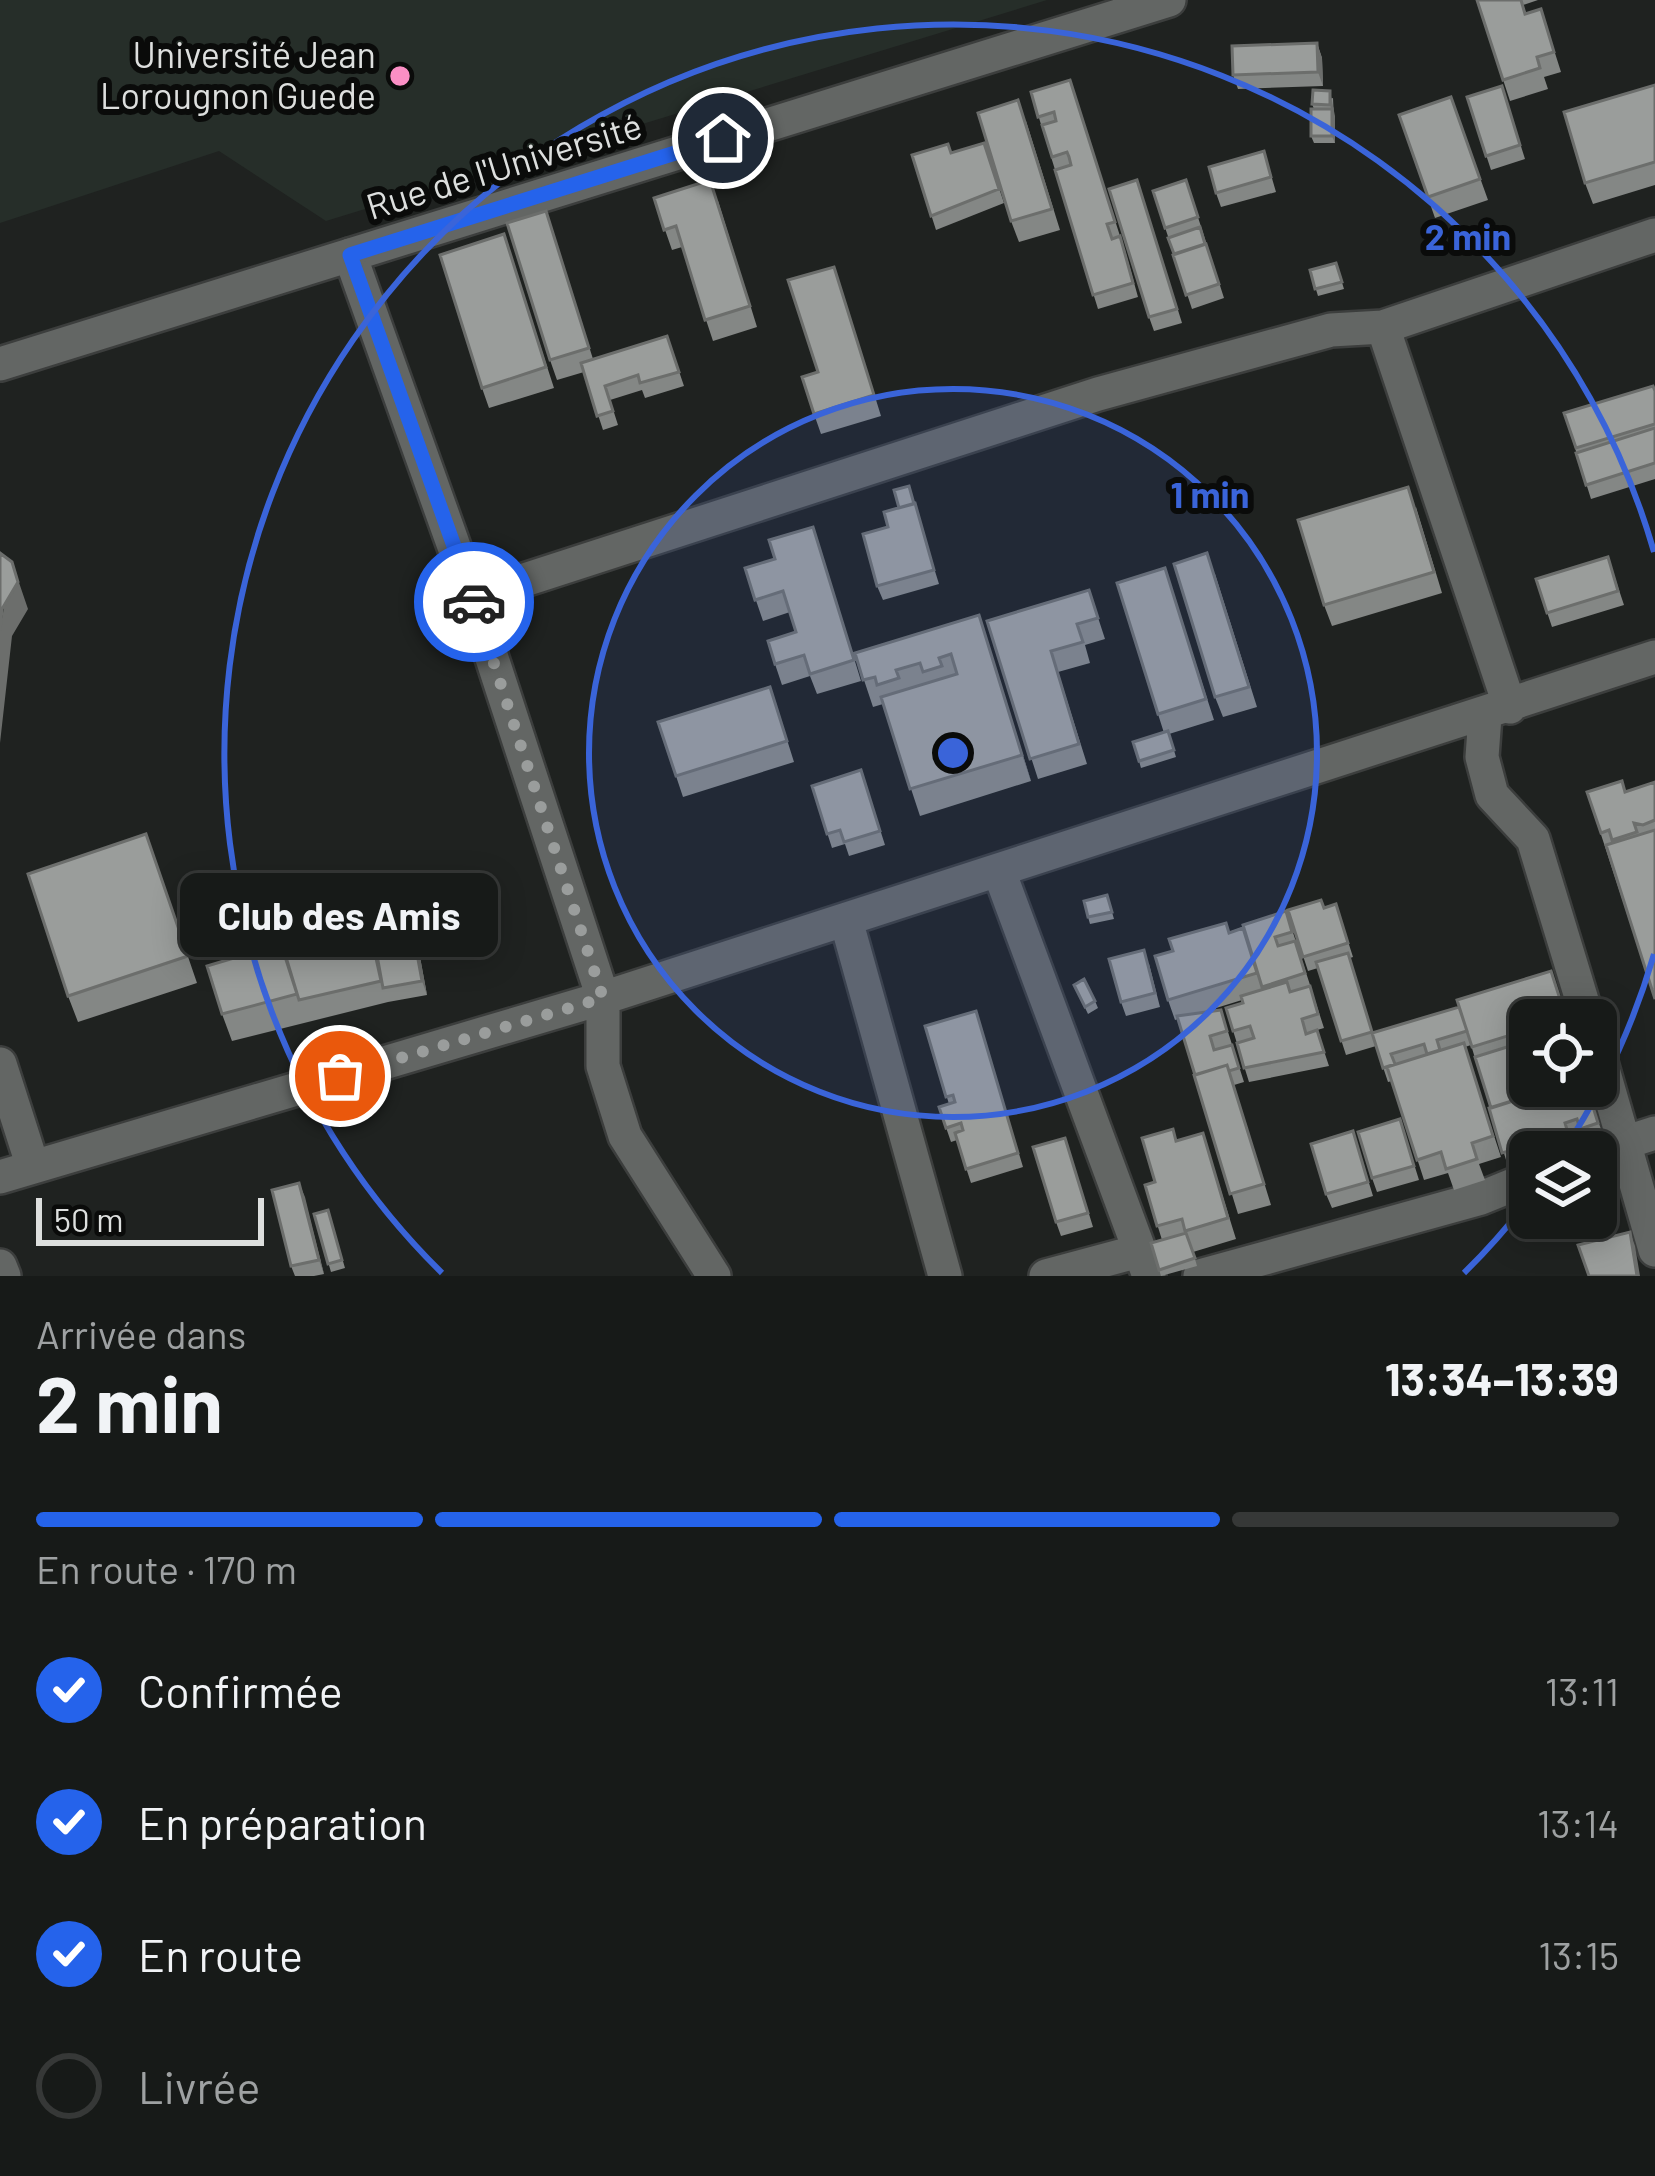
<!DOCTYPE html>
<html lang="fr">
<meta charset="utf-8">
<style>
:root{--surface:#171a18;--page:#242725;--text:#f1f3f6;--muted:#9ea1a2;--line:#363837;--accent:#2563eb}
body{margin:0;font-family:Barlow,sans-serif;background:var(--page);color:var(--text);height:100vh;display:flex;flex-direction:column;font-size:45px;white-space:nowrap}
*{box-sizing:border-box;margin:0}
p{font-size:39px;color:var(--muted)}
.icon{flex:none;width:66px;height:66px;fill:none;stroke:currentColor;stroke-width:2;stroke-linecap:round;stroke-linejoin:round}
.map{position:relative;height:1276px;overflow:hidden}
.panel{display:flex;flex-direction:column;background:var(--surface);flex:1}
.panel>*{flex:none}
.controls{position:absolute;left:1509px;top:999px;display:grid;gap:24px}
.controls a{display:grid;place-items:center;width:108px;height:108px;border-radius:18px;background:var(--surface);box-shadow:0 6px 30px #0003,0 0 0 3px var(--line);font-size:60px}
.scale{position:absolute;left:36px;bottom:30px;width:228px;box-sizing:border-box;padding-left:12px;border:6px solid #dddfde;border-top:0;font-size:33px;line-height:42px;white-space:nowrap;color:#dddfde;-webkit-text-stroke:9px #0a0b0a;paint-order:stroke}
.pin{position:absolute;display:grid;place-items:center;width:102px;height:102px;color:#fff;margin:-51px;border:6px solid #fff;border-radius:50%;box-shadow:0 3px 12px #0007}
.courier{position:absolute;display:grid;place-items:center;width:120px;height:120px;margin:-60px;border:9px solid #2563eb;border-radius:50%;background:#fff;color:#222;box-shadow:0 3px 15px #0007}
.bubble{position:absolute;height:84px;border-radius:18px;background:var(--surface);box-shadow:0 6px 30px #0003,0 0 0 3px var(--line);font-size:39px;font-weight:700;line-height:84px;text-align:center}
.summary em{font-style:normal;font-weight:700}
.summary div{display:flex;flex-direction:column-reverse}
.summary{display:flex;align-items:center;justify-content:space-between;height:204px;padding:0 36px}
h1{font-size:78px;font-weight:700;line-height:90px}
.bar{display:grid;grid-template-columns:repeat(4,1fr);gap:18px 12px;align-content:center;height:144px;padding:0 36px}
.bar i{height:15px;border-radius:9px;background:var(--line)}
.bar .selected{background:var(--accent)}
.bar p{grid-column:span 4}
ol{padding:0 36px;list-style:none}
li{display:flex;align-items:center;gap:36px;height:132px}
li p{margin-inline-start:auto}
li .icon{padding:12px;border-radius:50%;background:var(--accent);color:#fff;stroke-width:4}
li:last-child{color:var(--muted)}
li i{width:66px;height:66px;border:6px solid var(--line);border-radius:50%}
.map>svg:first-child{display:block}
.built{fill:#262e29}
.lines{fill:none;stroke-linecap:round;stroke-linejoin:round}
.minor-casing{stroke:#3c3e3d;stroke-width:38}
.tertiary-casing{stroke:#3c3e3d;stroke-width:38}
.minor{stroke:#636664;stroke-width:33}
.tertiary{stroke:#636664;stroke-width:33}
.wall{fill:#848785}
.shaded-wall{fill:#6c6e6c}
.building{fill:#9a9d9b;stroke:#6c6e6c;stroke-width:3}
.done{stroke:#9a9d9c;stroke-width:12;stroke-dasharray:0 21.6}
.route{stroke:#2563eb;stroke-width:15}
.ring{fill:none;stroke:#3a64d9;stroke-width:6}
.poi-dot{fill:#fb8fc5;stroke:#0a0b0a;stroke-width:4.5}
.labels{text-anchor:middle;stroke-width:12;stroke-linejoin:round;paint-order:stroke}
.poi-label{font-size:36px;fill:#dddfde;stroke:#0a0b0a;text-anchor:end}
.street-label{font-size:36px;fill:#dddfde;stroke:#0a0b0a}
.centre{fill:#3a64d9;stroke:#0a0b0a;stroke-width:6}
.ring-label{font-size:36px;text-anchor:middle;font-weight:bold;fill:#3a64d9;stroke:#0a0b0a;stroke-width:12;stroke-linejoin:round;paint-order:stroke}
</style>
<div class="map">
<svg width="1655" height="1276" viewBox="0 0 1655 1276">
<rect width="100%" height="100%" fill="#1f2220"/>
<path class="built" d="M 0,0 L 1047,0 L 326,221 L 219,151 L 0,223 Z"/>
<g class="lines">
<g class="minor-casing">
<path id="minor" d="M 1383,327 L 1510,707
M 472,597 L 1098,394 L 1331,330 L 1383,327 L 1655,235
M 1485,716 L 1482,757 L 1492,795 L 1533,839 L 1588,1020
M 999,871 L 1149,1276
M 846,920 L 945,1276
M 1596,1045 L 1655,1250
M 0,1064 L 33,1167
M 1596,1152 L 1655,1133
M 0,1177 L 603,998 L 1655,657
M 0,1266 L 4,1276
M 714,1276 L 625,1136 L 603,1066 L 603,998 L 472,597 L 350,255 L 1169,0
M 1046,1276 L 1139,1251
M 1200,1276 L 1481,1198 L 1530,1178"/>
</g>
<g class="tertiary-casing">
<path id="tertiary" d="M 0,364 L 350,255"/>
</g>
<use href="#minor" class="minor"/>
<use href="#tertiary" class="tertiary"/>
</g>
<path class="wall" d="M 1477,0 L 1538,0 L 1523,5 L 1526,13 L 1541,9 L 1561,72 L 1544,77 L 1548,89 L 1510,101 Z
M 1317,43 L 1322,58 L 1323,86 L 1238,89 L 1233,75 Z
M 1070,80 L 1120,236 L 1112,238 L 1125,250 L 1138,297 L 1098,309 L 1031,92 Z
M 1655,85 L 1655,185 L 1593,204 L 1585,183 Z
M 1502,86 L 1525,159 L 1491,170 L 1467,97 Z
M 1451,97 L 1488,200 L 1435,218 L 1399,115 Z
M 1333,98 L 1335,143 L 1314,143 L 1311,136 L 1314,109 L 1312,104 Z
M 1026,121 L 1060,230 L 1019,242 L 1011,221 Z
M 984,143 L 1004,203 L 936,230 L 912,155 L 951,153 Z
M 1264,151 L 1276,192 L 1221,207 L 1216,193 Z
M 1186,180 L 1224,298 L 1192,309 L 1153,191 Z
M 1142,195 L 1182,323 L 1154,331 L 1149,317 Z
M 654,198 L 718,201 L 757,327 L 713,341 L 682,247 L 672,250 Z
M 546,211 L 593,359 L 667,336 L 684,386 L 645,398 L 642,390 L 610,400 L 618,425 L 603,430 L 584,372 L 557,380 L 550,360 Z
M 504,234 L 554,388 L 489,408 L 482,388 Z
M 1336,263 L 1344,289 L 1318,296 L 1310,270 Z
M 841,287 L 881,416 L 821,434 L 814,414 L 818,372 Z
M 1655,391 L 1655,479 L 1591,499 L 1564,413 Z
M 914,504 L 939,584 L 883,600 L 877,586 L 888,527 Z
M 1416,507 L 1442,593 L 1332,626 L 1324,605 Z
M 820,547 L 861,681 L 817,694 L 810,676 L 782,685 L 775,664 L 796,632 L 790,612 L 763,621 L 745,568 Z
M 1608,557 L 1624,605 L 1552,627 L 1536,579 Z
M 1165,568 L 1214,720 L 1169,734 L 1176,757 L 1141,768 L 1139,761 L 1164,733 L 1158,714 Z
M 1215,574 L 1257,707 L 1223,717 L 1215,697 Z
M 1089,590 L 1105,639 L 1085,645 L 1090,663 L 1058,672 L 1087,764 L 1038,779 L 987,621 Z
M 979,615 L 1031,781 L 920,816 L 883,704 L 873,707 L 855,653 Z
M 777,708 L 794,762 L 683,797 L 676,776 Z
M 861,770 L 885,845 L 849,856 L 845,844 L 832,848 L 812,786 Z
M 1655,782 L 1655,999 L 1587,792 L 1625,792 Z
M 146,834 L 197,983 L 78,1022 L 68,996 Z
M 1107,895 L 1114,919 L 1090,924 L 1088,917 Z
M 1336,904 L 1353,957 L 1350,958 L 1373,1033 L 1459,1007 L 1551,971 L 1567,1020 L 1530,1020 L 1530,1052 L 1524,1054 L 1536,1094 L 1560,1086 L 1589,1086 L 1592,1096 L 1584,1098 L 1590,1097 L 1606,1144 L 1588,1150 L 1584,1140 L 1572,1143 L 1575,1152 L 1530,1152 L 1530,1159 L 1521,1162 L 1524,1169 L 1510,1173 L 1471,1045 L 1465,1047 L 1501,1157 L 1479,1164 L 1485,1180 L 1454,1190 L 1448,1173 L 1424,1180 L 1392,1081 L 1388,1082 L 1376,1046 L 1346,1055 L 1318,968 L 1308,971 L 1288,910 L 1324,908 Z
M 1286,911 L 1324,1028 L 1307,1033 L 1317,1030 L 1329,1066 L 1249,1082 L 1226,1008 L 1243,1003 L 1242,1000 L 1200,1013 L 1221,1010 L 1244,1082 L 1234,1085 L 1271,1205 L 1238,1214 L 1178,1019 L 1175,1020 L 1168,1000 L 1229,932 Z
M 375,943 L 377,950 L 420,957 L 427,995 L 388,1002 L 232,1041 L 222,1014 Z
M 1149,964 L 1160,1007 L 1126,1016 L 1121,1002 Z
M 1074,985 L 1095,1001 L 1098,1008 L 1088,1014 Z
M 976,1011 L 1023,1167 L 971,1183 L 957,1140 L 951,1142 L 939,1107 L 949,1104 L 925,1026 Z
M 1400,1119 L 1419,1180 L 1377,1192 L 1372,1178 Z
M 1353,1131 L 1373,1196 L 1332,1208 L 1326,1194 Z
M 1203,1133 L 1236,1239 L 1193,1252 L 1197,1266 L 1161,1276 L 1151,1243 L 1162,1240 L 1145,1185 L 1155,1182 L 1177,1141 Z
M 1070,1152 L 1093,1227 L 1061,1236 L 1056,1222 Z
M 299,1183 L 324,1274 L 314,1276 L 295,1276 L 291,1266 Z
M 328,1210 L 345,1268 L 331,1272 L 314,1214 Z"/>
<path class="shaded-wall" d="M 1317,43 L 1322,58 L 1323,86 L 1318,72 Z
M 1330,91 L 1335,116 L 1335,143 L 1332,136 Z
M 12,562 L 28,609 L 12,636 L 0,743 L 0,630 Z
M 979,615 L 988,642 L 1031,781 L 1022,755 Z
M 415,943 L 420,957 L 427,995 L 422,981 Z
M 299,1183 L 305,1197 L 324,1274 L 319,1260 Z
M 1630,1232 L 1635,1246 L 1640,1276 L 1637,1276 Z"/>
<path class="building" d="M 1477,0 L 1521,0 L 1525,14 L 1541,9 L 1554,52 L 1537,57 L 1540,68 L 1503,80 Z
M 1317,43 L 1318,72 L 1233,75 L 1232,46 Z
M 1070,80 L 1115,222 L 1107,224 L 1112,239 L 1120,236 L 1133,283 L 1093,295 L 1055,170 L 1071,165 L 1069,157 L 1067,152 L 1052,157 L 1042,125 L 1056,121 L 1054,112 L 1038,117 L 1031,92 Z
M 1655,85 L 1655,162 L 1585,183 L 1564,112 Z
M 1502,86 L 1520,145 L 1486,156 L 1467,97 Z
M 1313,90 L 1330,91 L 1330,105 L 1312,104 Z
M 1451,97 L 1480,179 L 1428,197 L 1399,115 Z
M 1018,100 L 1052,209 L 1011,221 L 978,113 Z
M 1311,109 L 1332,109 L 1332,136 L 1311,136 Z
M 984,143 L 999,189 L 931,216 L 912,155 L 948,144 L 951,153 Z
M 1264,151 L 1271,177 L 1216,193 L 1209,167 Z
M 710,180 L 750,306 L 705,320 L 676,226 L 664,230 L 654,198 Z
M 1137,180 L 1177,309 L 1149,317 L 1109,189 Z
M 1186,180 L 1198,217 L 1165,228 L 1153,191 Z
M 546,211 L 589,348 L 550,360 L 507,223 Z
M 1200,227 L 1205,244 L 1174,254 L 1168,238 Z
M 504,234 L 546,367 L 482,388 L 440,255 Z
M 1206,244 L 1219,284 L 1186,295 L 1173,255 Z
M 1336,263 L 1342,282 L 1315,289 L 1310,270 Z
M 834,267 L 874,395 L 814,414 L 802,377 L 818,372 L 788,280 Z
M 667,336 L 679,372 L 640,383 L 638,375 L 605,386 L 613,411 L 597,416 L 581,363 Z
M 1653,386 L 1655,391 L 1655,424 L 1576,448 L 1564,413 Z
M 1655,428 L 1655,463 L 1586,485 L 1576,453 Z
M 909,486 L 914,504 L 899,508 L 894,490 Z
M 1408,487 L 1434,572 L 1324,605 L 1298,520 Z
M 915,503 L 934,570 L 877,586 L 863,534 L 888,527 L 884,512 Z
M 813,527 L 854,660 L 810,674 L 804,655 L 775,664 L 768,641 L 796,632 L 783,591 L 755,600 L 745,568 L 775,559 L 769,540 Z
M 0,553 L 12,562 L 18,582 L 2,609 L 0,630 Z
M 1207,553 L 1249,687 L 1215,697 L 1174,564 Z
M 1608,557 L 1618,591 L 1547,613 L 1536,579 Z
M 1165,568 L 1206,699 L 1158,714 L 1117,583 Z
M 1089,590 L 1098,618 L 1077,624 L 1083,642 L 1051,651 L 1079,744 L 1030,759 L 987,621 Z
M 979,615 L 1022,755 L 910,789 L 881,697 L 957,674 L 951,654 L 939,658 L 942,666 L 923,672 L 920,663 L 896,670 L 899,678 L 877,685 L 875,677 L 863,680 L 855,653 Z
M 770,687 L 787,741 L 676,776 L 658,722 Z
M 1168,731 L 1174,750 L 1139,761 L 1133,742 Z
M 861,770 L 880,831 L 844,842 L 840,830 L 827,834 L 812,786 Z
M 1622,781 L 1625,792 L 1655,782 L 1655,820 L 1643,825 L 1634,823 L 1637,832 L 1612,840 L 1609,830 L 1601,833 L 1587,792 Z
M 1655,830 L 1655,999 L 1606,845 Z
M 146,834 L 188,956 L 68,996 L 28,874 Z
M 1107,895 L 1112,912 L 1088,917 L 1084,901 Z
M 1321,900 L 1324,908 L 1336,904 L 1348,943 L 1303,957 L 1288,910 Z
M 1286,911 L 1292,932 L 1275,937 L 1278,946 L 1295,941 L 1305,973 L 1262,987 L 1243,925 Z
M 368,922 L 381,981 L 299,1000 L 282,944 Z
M 1226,923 L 1229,933 L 1243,928 L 1257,973 L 1168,1000 L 1155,956 L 1173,951 L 1169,939 Z
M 415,943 L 422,981 L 383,988 L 376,950 Z
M 281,944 L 297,994 L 222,1014 L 207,966 Z
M 1144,950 L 1155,993 L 1121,1002 L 1109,959 Z
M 1348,953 L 1372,1032 L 1341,1041 L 1316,962 Z
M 1551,971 L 1566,1018 L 1558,1020 L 1530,1020 L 1530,1029 L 1472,1047 L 1457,1000 Z
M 1084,979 L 1095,1001 L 1085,1007 L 1074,985 Z
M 1287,982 L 1290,992 L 1310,986 L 1318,1014 L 1302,1019 L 1306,1034 L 1317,1030 L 1324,1052 L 1244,1068 L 1237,1043 L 1254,1038 L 1250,1026 L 1233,1031 L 1226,1008 L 1243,1003 L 1241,996 Z
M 1459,1007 L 1467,1031 L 1437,1040 L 1440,1050 L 1427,1054 L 1424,1044 L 1391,1054 L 1395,1064 L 1383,1068 L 1372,1033 Z
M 1221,1010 L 1227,1031 L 1210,1036 L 1214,1050 L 1232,1045 L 1239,1068 L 1229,1071 L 1227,1065 L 1195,1075 L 1177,1016 Z
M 976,1011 L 1018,1153 L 966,1169 L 955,1133 L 963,1130 L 961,1123 L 946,1128 L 939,1107 L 955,1102 L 953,1095 L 946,1097 L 925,1026 Z
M 1464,1043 L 1493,1136 L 1472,1143 L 1477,1159 L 1446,1169 L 1441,1152 L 1417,1160 L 1387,1067 Z
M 1520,1043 L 1530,1076 L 1530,1086 L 1533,1086 L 1535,1094 L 1491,1108 L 1475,1057 Z
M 1227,1065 L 1264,1184 L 1230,1194 L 1194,1075 Z
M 1560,1086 L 1579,1086 L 1583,1099 L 1590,1097 L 1598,1123 L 1580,1129 L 1577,1119 L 1565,1123 L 1568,1133 L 1547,1139 L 1544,1132 L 1514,1141 L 1516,1149 L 1502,1153 L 1489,1108 Z
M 1400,1119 L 1414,1166 L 1372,1178 L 1358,1132 Z
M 1173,1129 L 1176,1141 L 1203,1133 L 1228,1218 L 1185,1231 L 1182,1219 L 1157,1226 L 1145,1185 L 1155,1182 L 1142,1138 Z
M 1353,1131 L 1368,1182 L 1326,1194 L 1311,1144 Z
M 1065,1138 L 1088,1213 L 1056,1222 L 1033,1147 Z
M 299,1183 L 319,1260 L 291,1266 L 272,1190 Z
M 328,1210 L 342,1260 L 328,1264 L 314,1214 Z
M 1630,1232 L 1637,1276 L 1589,1276 L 1578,1245 Z
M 1186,1233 L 1195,1258 L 1159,1270 L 1151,1243 Z"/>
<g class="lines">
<path class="done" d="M 340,1076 L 603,998 L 474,602"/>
<path class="route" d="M 474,602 L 350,255 L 723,138"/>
</g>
<circle cx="953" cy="753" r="364" fill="#3a64d9" fill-opacity=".12"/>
<g class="ring">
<circle cx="953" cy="753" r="364"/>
<path d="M1654 954A729 729 0 0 1 1564 1150M1527 1202A729 729 0 0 1 1464 1273M442 1273A729 729 0 1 1 1654 552"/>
</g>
<circle class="poi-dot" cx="400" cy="76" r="12"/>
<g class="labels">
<g class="poi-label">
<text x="376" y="68">Université Jean<tspan x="376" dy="41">Lorougnon Guede</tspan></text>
</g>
<g class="street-label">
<text transform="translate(504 166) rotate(-17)" y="13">Rue de l'Université</text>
</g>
</g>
<circle cx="953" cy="753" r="18" class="centre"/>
<g class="ring-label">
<text x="1468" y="250">2 min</text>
<text x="1210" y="508">1 min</text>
</g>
</svg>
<div class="controls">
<a><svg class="icon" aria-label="locate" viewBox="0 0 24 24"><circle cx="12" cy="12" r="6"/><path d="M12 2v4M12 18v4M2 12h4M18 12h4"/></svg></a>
<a><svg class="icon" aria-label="layers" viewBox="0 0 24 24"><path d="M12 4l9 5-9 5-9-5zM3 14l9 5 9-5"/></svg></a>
</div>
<div class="scale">50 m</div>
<div class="pin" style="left:340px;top:1076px;background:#ea580c"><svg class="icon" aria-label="bag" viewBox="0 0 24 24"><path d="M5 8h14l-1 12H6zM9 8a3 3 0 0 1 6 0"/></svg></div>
<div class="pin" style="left:723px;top:138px;background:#1f2937"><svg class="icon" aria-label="home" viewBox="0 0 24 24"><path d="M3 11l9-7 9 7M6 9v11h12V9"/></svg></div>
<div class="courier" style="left:474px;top:602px"><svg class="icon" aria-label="car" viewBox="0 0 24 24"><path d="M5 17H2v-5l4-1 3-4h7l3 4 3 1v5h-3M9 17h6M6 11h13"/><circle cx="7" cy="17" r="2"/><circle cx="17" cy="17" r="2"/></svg></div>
<div class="bubble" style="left:180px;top:873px;width:318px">Club des Amis</div>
</div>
<section class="panel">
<div class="summary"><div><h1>2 min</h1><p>Arrivée dans</p></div><em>13:34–13:39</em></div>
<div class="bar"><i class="selected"></i><i class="selected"></i><i class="selected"></i><i></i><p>En route · 170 m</p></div>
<ol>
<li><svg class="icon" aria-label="check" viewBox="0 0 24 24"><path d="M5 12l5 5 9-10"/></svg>Confirmée<p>13:11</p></li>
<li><svg class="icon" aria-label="check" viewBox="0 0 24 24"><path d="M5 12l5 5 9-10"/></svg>En préparation<p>13:14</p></li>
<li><svg class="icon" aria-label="check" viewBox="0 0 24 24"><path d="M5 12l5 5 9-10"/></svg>En route<p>13:15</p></li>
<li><i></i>Livrée</li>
</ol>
</section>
